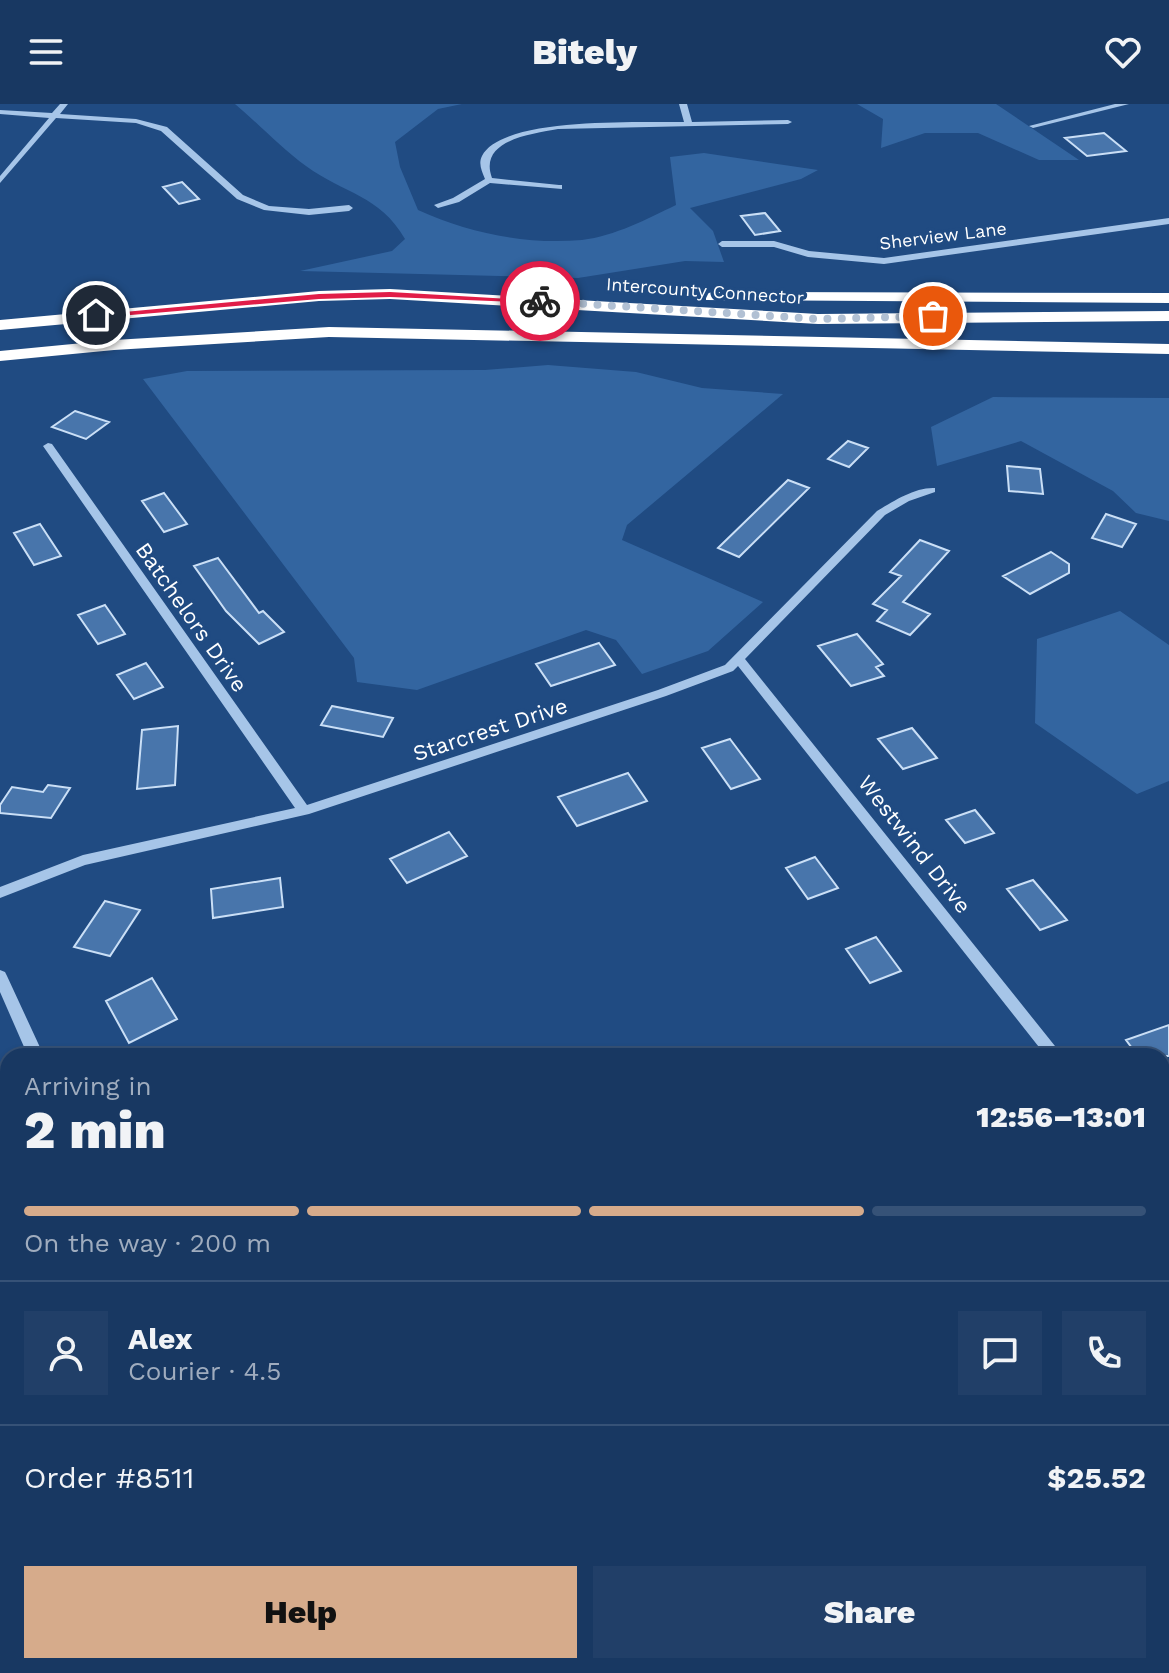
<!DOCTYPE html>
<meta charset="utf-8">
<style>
:root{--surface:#183862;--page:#213f68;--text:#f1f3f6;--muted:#9facbe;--line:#365277;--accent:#d6ab8b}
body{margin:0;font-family:"Work Sans",sans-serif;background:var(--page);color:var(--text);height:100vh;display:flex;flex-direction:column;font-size:30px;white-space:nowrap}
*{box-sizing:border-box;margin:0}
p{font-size:26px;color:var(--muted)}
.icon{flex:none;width:44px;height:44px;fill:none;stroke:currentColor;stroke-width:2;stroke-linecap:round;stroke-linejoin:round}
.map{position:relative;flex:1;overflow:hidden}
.details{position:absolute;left:0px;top:944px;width:1170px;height:626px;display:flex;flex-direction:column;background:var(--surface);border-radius:24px 24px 0 0;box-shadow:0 2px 6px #0004,0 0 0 2px var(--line)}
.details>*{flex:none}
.pin{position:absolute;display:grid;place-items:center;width:68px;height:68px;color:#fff;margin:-34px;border:4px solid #fff;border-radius:50%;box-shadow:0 2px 8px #0007}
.courier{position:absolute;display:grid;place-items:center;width:80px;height:80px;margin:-40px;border:6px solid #e11d48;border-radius:50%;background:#fff;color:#222;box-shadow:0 2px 10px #0007}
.headline em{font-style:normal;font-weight:800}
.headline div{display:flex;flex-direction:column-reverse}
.headline{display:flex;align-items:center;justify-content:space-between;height:136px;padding:0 24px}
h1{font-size:52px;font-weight:800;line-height:60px}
.bar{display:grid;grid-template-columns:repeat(4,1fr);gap:12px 8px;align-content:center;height:96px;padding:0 24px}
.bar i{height:10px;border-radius:6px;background:var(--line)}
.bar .active{background:var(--accent)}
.bar p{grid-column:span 4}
.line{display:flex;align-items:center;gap:20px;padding:0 24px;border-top:2px solid var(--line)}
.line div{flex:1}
.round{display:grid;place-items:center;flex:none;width:84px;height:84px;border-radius:0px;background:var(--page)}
.primary-button{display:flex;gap:16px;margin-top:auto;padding:16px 24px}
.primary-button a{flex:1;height:92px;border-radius:0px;background:var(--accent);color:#111;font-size:32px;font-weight:800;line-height:92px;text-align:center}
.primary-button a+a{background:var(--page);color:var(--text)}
header{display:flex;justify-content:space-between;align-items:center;height:104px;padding:0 24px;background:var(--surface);font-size:36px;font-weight:800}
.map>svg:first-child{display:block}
.green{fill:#3365a0}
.building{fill:#4875ab;stroke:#cadff6;stroke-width:2}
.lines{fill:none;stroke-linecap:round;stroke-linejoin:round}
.minor{fill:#a6c5e8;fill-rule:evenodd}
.major{fill:#e8f1fe;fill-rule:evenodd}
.highway{fill:#fff;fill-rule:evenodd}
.route{fill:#e11d48}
.done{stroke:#b1c0d3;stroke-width:8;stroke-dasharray:0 14.4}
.labels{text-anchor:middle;stroke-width:7;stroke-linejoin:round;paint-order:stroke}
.far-street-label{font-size:18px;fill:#fff;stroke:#204b82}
.street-label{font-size:22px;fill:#fff;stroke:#204b82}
</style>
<header><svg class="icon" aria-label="menu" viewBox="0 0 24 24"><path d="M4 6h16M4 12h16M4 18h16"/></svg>Bitely<svg class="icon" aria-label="heart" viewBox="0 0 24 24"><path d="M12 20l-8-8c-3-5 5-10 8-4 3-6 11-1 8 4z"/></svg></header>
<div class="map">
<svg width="1169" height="1569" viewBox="0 0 1169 1569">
<rect width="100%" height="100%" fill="#204b82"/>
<path class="green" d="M 235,0 L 462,0 L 438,5 L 395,38 L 400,63 L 418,106 C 469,129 526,141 582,136 C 615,132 647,115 676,101 L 670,53 L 704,49 L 818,66 L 801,75 L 690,104 L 713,127 L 724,158 L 685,157 L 578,174 L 300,167 L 392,147 L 405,135 C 380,91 344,90 306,62 C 281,44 259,20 235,0 Z
M 857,0 L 996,0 L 1079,56 L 1039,56 L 978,29 L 925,29 L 881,44 L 883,15 Z
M 548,261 L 636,268 L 702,284 L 783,290 L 627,421 L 622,436 L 763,498 L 708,547 L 642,570 L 616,536 L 586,526 L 417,586 L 357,578 L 354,554 L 143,275 L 187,267 L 485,266 Z
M 993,293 L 1169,294 L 1169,417 L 1136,409 L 1113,387 L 1021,337 L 937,362 L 931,323 Z
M 1120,507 L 1169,541 L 1169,677 L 1137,690 L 1035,619 L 1037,535 Z"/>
<path class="building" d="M 1104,29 L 1126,47 L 1087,52 L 1065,34 Z
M 182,78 L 199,95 L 179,100 L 163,83 Z
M 765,109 L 780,127 L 755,131 L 741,112 Z
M 75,307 L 109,318 L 86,335 L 52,323 Z
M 848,337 L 868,344 L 849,363 L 828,355 Z
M 1007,362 L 1040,365 L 1043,390 L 1009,387 Z
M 788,376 L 809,384 L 739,453 L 718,444 Z
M 164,389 L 187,420 L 164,428 L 142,397 Z
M 1106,410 L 1136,420 L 1122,443 L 1092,434 Z
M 40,420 L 61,452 L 34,461 L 14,429 Z
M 920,436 L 949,447 L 903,498 L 930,510 L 910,531 L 877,517 L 887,506 L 873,500 L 901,472 L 890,468 Z
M 1051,448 L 1069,460 L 1069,469 L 1030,490 L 1003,472 Z
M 218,454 L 259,509 L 263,507 L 284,528 L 259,540 L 226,507 L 194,462 Z
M 105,501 L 125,530 L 98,540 L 78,511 Z
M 857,530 L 883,560 L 876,563 L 884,572 L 851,582 L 818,542 Z
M 599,539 L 615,561 L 551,582 L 536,560 Z
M 146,559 L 163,583 L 134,595 L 117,571 Z
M 332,602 L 393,614 L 383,633 L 321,621 Z
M 178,622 L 175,681 L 137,685 L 142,626 Z
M 912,624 L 937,654 L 903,665 L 878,635 Z
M 730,635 L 760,675 L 731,685 L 702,644 Z
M 628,669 L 647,697 L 577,722 L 558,693 Z
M 48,681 L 70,684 L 51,714 L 0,709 L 0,701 L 12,683 L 43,688 Z
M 975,706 L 994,729 L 965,739 L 946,716 Z
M 449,728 L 467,752 L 407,779 L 390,755 Z
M 815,753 L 838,784 L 808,795 L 786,764 Z
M 280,774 L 283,803 L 213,814 L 211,785 Z
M 1033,776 L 1067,816 L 1040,826 L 1007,785 Z
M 105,797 L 140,806 L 110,852 L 74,843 Z
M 876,833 L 901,867 L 870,879 L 846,845 Z
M 152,874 L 177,915 L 129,939 L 106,897 Z
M 1169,921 L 1169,952 L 1138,952 L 1126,936 Z"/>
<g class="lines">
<path class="minor" d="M 60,0 L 68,0 L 60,10 L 136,15 L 167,23 L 243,91 L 269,102 L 309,105 L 349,101 L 353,104 L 349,107 L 309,111 L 264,106 L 237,95 L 161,27 L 136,19 L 56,14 L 0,79 L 0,72 L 49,14 L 0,10 L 0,6 L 52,9 Z
M 679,0 L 687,0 L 692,18 L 788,16 L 792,18 L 788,20 L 558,25 C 531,30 478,36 492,74 L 559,81 L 562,81 L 562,85 L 490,79 L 459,98 L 438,104 L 434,101 L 453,94 L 485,75 C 482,67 478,60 482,52 C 502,12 643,19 684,18 Z
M 1115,0 L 1129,0 L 1033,24 L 1029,22 Z
M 1169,114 L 1169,120 L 884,160 L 808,153 L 774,143 L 722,143 L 718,140 L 722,137 L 774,137 L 809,147 L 884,154 Z
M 48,339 L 52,340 L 307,701 L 658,586 L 725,561 L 877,407 C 894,397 915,383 935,384 L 935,388 L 909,397 L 885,411 L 745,555 L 1063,952 L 1046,952 L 738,562 L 733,567 L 666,592 L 309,710 L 85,761 L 0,794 L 0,783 L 83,751 L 295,704 L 43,342 Z
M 0,866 L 5,868 L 7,872 L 44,952 L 28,952 L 0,888 Z
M 271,1562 L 292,1562 L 295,1569 L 274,1569 Z"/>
<path class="major" d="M 1169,1083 L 1169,1105 L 1162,1108 L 1162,1086 Z
M 138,1562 L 175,1562 L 172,1569 L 135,1569 Z"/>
<path class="highway" d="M 390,185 L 818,210 L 1169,207 L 1169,217 L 818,220 L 390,195 L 319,197 L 0,226 L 0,216 L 319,187 Z
M 712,188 L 1169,189 L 1169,199 L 706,196 L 706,190 Z
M 329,223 L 1169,240 L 1169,250 L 329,233 L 114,246 L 0,257 L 0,247 L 114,236 Z"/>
</g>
<path class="route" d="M 390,188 L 544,197 L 540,199 L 390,193 L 319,195 L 96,214 L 92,211 L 319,190 Z"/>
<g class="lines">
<path class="done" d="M 540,197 L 818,215 L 933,212"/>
</g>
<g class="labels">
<g class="far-street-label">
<text transform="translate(943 132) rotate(-7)" y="6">Sherview Lane</text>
<text transform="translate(705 187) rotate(4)" y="6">Intercounty Connector</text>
</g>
<g class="street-label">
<text transform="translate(192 513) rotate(55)" y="8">Batchelors Drive</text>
<text transform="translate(490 625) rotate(-18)" y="8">Starcrest Drive</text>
<text transform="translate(915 740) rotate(52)" y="8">Westwind Drive</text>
</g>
</g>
</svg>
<div class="pin" style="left:933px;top:212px;background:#ea580c"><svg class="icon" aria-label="bag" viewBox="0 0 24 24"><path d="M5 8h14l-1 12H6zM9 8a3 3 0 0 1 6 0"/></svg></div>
<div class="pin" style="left:96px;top:211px;background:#1f2937"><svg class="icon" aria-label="home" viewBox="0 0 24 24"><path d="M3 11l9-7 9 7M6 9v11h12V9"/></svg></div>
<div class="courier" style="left:540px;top:197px"><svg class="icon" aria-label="bike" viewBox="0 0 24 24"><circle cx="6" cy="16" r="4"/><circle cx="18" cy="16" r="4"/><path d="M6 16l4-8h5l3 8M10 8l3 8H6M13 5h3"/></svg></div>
<section class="details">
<div class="headline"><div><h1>2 min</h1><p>Arriving in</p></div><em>12:56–13:01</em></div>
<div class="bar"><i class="active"></i><i class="active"></i><i class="active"></i><i></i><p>On the way · 200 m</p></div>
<div class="line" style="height:144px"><a class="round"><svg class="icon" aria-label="person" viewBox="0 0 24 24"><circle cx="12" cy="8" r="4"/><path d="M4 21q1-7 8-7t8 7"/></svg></a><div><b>Alex</b><p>Courier · 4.5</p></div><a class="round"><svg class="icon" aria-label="chat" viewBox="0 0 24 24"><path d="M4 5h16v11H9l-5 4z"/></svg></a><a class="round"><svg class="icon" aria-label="phone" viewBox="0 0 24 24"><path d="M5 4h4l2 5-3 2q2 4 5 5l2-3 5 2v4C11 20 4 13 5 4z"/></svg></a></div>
<div class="line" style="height:104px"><div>Order #8511</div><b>$25.52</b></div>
<div class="primary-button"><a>Help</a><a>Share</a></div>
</section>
</div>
